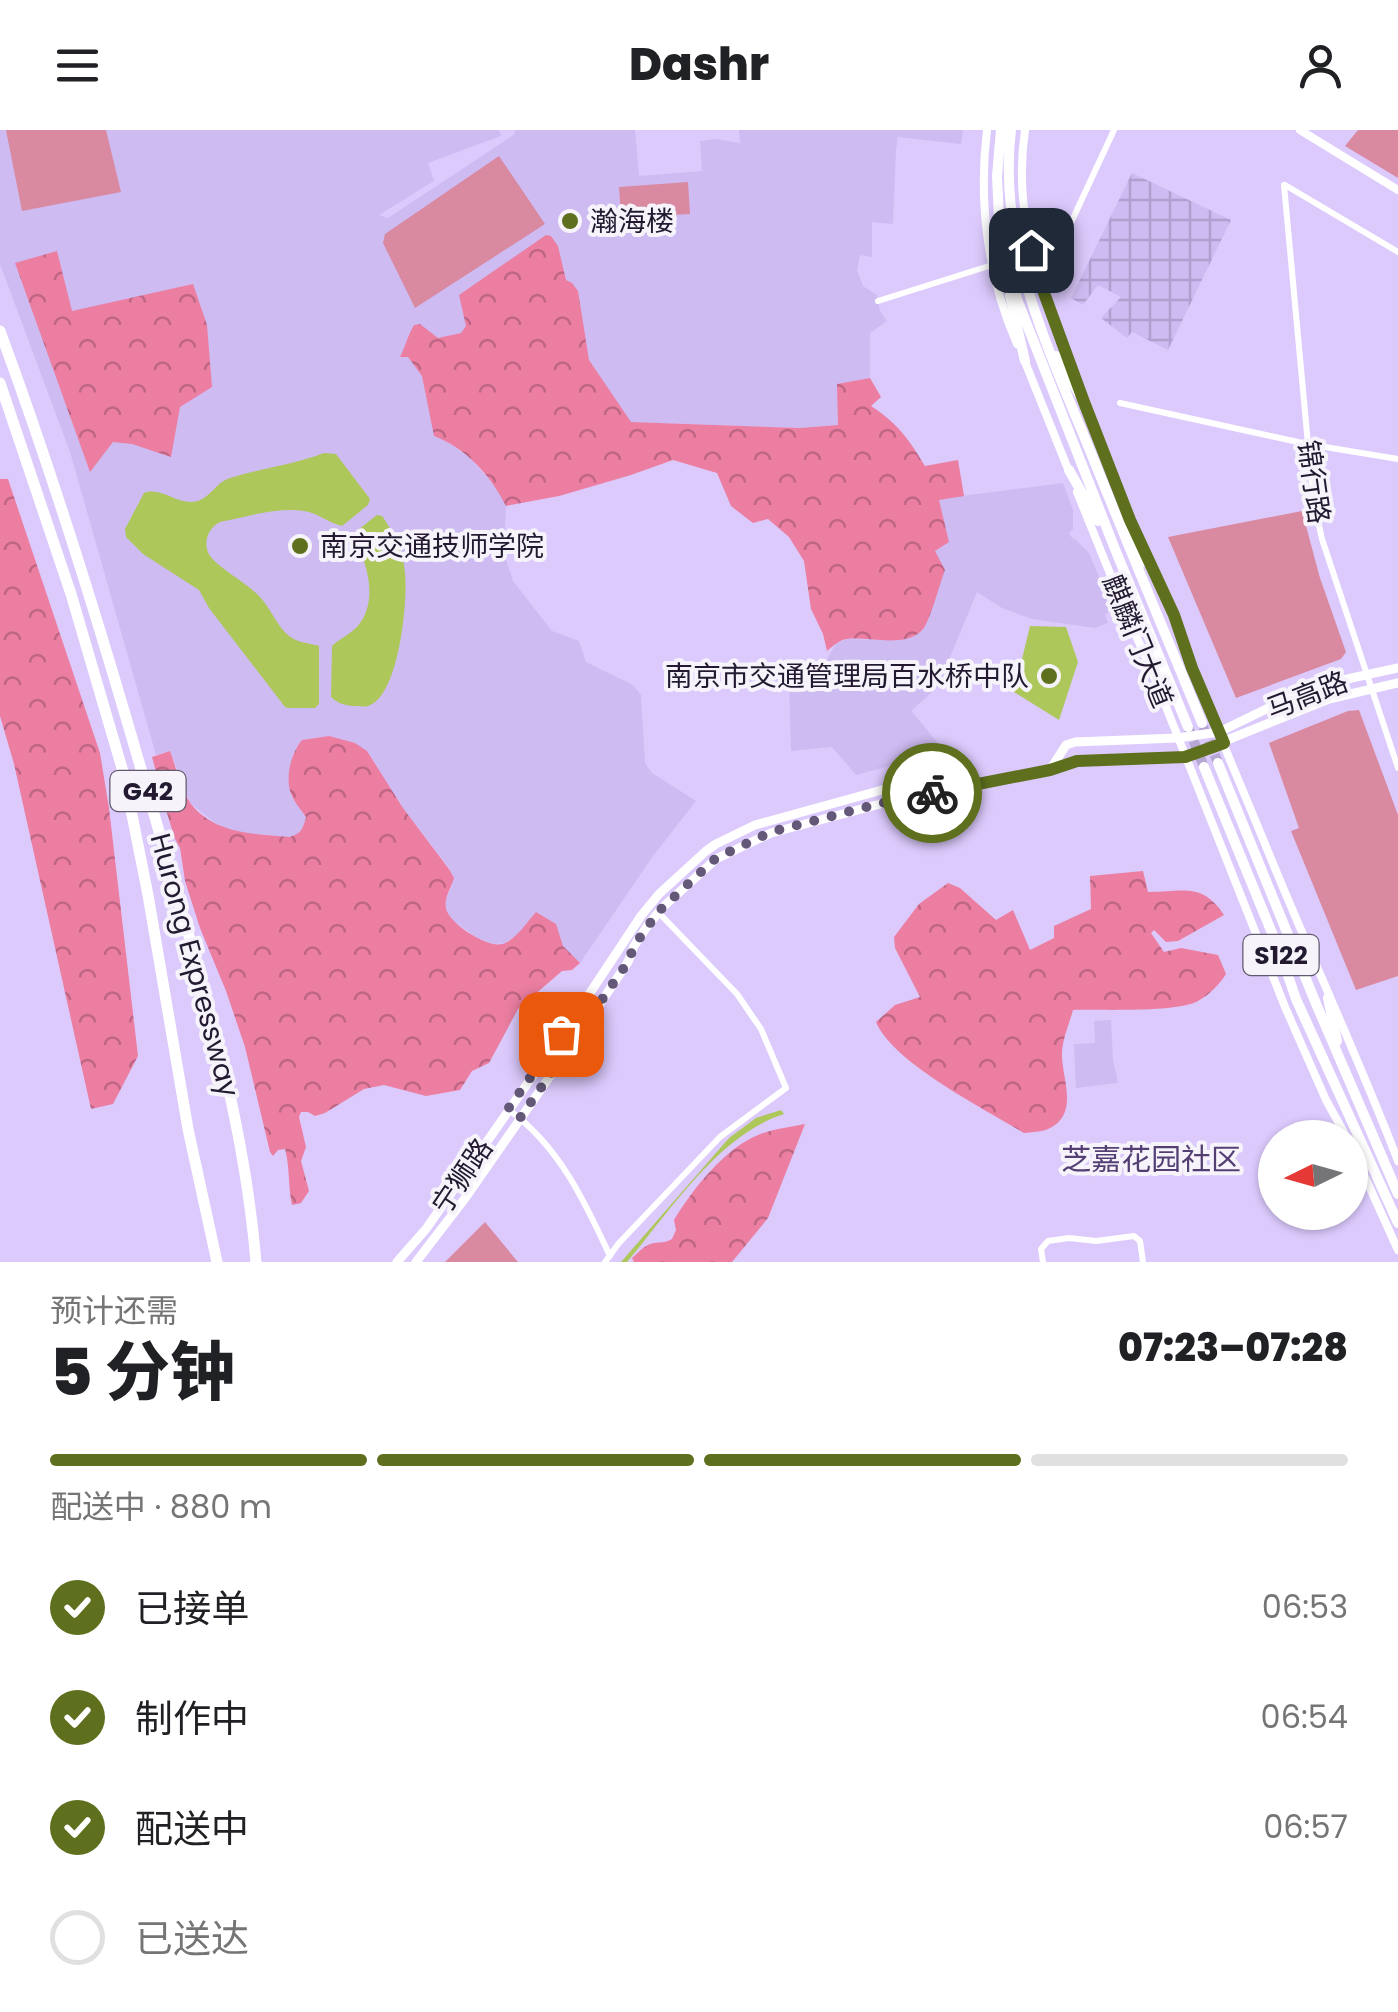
<!DOCTYPE html>
<html lang="zh">
<meta charset="utf-8">
<style>
:root{--surface:#fff;--page:#f6f6f6;--text:#202124;--muted:#757577;--line:#e0e0e0;--accent:#5e701d}
body{margin:0;font-family:Poppins,"Noto Sans SC",sans-serif;background:var(--page);color:var(--text);height:100vh;display:flex;flex-direction:column;font-size:38px;white-space:nowrap}
*{box-sizing:border-box;margin:0}
p{font-size:32px;color:var(--muted)}
.icon{flex:none;width:55px;height:55px;fill:none;stroke:currentColor;stroke-width:2;stroke-linecap:round;stroke-linejoin:round}
.map{position:relative;height:1132px;overflow:hidden}
.panel{display:flex;flex-direction:column;background:var(--surface);flex:1}
.panel>*{flex:none}
.needle{width:65px;rotate:265deg}
.buttons{position:absolute;left:1258px;top:990px;display:grid;gap:20px}
.buttons a{display:grid;place-items:center;width:110px;height:110px;border-radius:50%;background:var(--surface);box-shadow:0 2px 8px #0004;font-size:50px}
.pin{position:absolute;display:grid;place-items:center;width:85px;height:85px;color:#fff;margin:-42px;border-radius:20px;box-shadow:0 5px 15px #0006}
.courier{position:absolute;display:grid;place-items:center;width:100px;height:100px;margin:-50px;border:8px solid #5e701d;border-radius:50%;background:#fff;color:#222;box-shadow:0 2px 12px #0007}
.headline em{font-style:normal;font-weight:800}
.headline div{display:flex;flex-direction:column-reverse}
.headline{display:flex;align-items:center;justify-content:space-between;height:170px;padding:0 50px}
h1{font-size:65px;font-weight:800;line-height:75px}
.bar{display:grid;grid-template-columns:repeat(4,1fr);gap:15px 10px;align-content:center;height:120px;padding:0 50px}
.bar i{height:12px;border-radius:8px;background:var(--line)}
.bar .on{background:var(--accent)}
.bar p{grid-column:span 4}
ol{padding:0 50px;list-style:none}
li{display:flex;align-items:center;gap:30px;height:110px}
li p{margin-inline-start:auto}
li .icon{padding:10px;border-radius:50%;background:var(--accent);color:#fff;stroke-width:4}
li:last-child{color:var(--muted)}
li i{width:55px;height:55px;border:5px solid var(--line);border-radius:50%}
header{display:flex;justify-content:space-between;align-items:center;height:130px;padding:0 50px;background:var(--surface);font-size:45px;font-weight:800}
.map>svg:first-child{display:block}
.built{fill:#cebbf1}
.industrial{fill:url(#industrial-grid)}
.grass{fill:#d989a0}
.forest{fill:url(#forest-crowns)}
.water{fill:#adc75a}
.lines{fill:none;stroke-linecap:round;stroke-linejoin:round}
.trunk-tunnel{stroke:#b7a7d4;stroke-width:10;stroke-dasharray:10 5;stroke-linecap:butt}
.minor{stroke:#fff;stroke-width:6}
.tertiary{stroke:#fff;stroke-width:8}
.secondary{stroke:#fff;stroke-width:9}
.trunk{stroke:#fff;stroke-width:10}
.motorway{stroke:#fff;stroke-width:11}
.done{stroke:#645878;stroke-width:10;stroke-dasharray:0 18}
.route{stroke:#5e701d;stroke-width:12}
.poi-dot{fill:#5e701d;stroke:#f6f4fa;stroke-width:4}
.labels{text-anchor:middle;stroke-width:8;stroke-linejoin:round;paint-order:stroke}
.shield{fill:#f6f4fa;stroke:#625b6d;stroke-width:2.5}
.shield-label{font-size:25px;font-weight:bold;fill:#231a31}
.poi-label{font-size:28px;fill:#231a31;stroke:#f6f4fa;text-anchor:start}
.street-label{font-size:28px;fill:#231a31;stroke:#f6f4fa}
.neighbourhood-label{font-size:30px;fill:#543f75;stroke:#f6f4fa}
</style>
<header><svg class="icon" aria-label="menu" viewBox="0 0 24 24"><path d="M4 6h16M4 12h16M4 18h16"/></svg>Dashr<svg class="icon" aria-label="person" viewBox="0 0 24 24"><circle cx="12" cy="8" r="4"/><path d="M4 21q1-7 8-7t8 7"/></svg></header>
<div class="map">
<svg width="1398" height="1132" viewBox="0 0 1398 1132">
<defs>
<pattern id="industrial-grid" width="8" height="8" patternUnits="userSpaceOnUse" patternTransform="scale(2.5)"><rect width="8" height="8" fill="#cebbf1"/><path d="M0 4h8M4 0v8" fill="none" stroke="#b1a0cf"/></pattern>
<pattern id="forest-crowns" width="20" height="18" patternUnits="userSpaceOnUse" patternTransform="scale(2.5)"><rect width="20" height="18" fill="#eb7ea1"/><path d="M2 6a3 3 0 1 1 6 0M12 15a3 3 0 1 1 6 0" fill="none" stroke="#be6684"/></pattern>
</defs>
<rect width="100%" height="100%" fill="#dccafd"/>
<path class="built" d="M 0,0 L 499,0 L 501,6 L 428,33 L 434,51 L 379,85 L 388,88 L 515,4 L 515,0 L 635,0 L 639,46 L 702,41 L 700,11 L 716,9 L 740,13 L 739,0 L 963,0 L 961,14 L 898,7 L 896,20 L 893,94 L 872,92 L 872,127 L 860,125 L 857,140 L 863,156 L 877,165 L 880,181 L 887,191 L 870,203 L 870,248 L 837,254 L 839,295 L 800,298 L 631,292 L 434,306 L 444,309 L 472,330 L 497,359 L 506,376 L 505,400 L 502,417 L 513,451 L 552,501 L 579,511 L 586,532 L 633,555 L 641,565 L 645,633 L 652,643 L 696,671 L 653,726 L 580,833 L 563,817 L 555,794 L 513,807 L 505,813 L 494,814 L 479,809 L 448,787 L 445,772 L 452,756 L 450,739 L 403,678 L 367,621 L 329,606 L 302,610 L 293,624 L 289,644 L 291,666 L 306,687 L 303,699 L 296,705 L 289,707 L 241,703 L 227,700 L 214,692 L 190,673 L 170,621 L 156,625 L 70,322 L 0,134 Z
M 1063,353 L 1073,380 L 1073,399 L 1069,403 L 1072,408 L 1075,409 L 1089,423 L 1113,480 L 1105,484 L 1108,493 L 1095,498 L 1032,489 L 1002,478 L 977,462 L 941,549 L 932,562 L 911,581 L 945,621 L 856,645 L 832,617 L 791,621 L 789,552 L 812,548 L 823,537 L 836,513 L 847,509 L 878,510 L 910,508 L 935,420 L 938,369 Z
M 1111,890 L 1113,929 L 1118,953 L 1076,958 L 1074,914 L 1095,913 L 1094,891 Z"/>
<path class="industrial" d="M 1132,43 L 1231,90 L 1168,220 L 1132,202 L 1127,208 L 1101,188 L 1121,167 L 1098,155 L 1083,175 L 1071,168 Z"/>
<path class="grass" d="M 6,0 L 106,0 L 121,62 L 22,81 Z
M 1358,0 L 1398,0 L 1398,48 L 1345,16 Z
M 499,26 L 545,94 L 415,178 L 383,113 L 385,104 Z
M 688,52 L 690,84 L 621,88 L 619,57 Z
M 1302,381 L 1320,448 L 1346,522 L 1341,529 L 1236,568 L 1168,407 Z
M 1359,580 L 1398,685 L 1398,846 L 1356,860 L 1291,701 L 1299,698 L 1269,613 L 1348,581 Z
M 485,1092 L 518,1132 L 445,1132 Z"/>
<path class="forest" d="M 546,105 L 551,106 L 558,116 L 566,150 L 572,153 L 578,161 L 589,230 L 631,292 L 800,298 L 838,295 L 837,254 L 870,248 L 881,267 L 871,276 C 898,294 908,308 925,336 L 958,330 L 964,366 L 939,370 L 949,412 L 935,421 L 945,440 C 940,453 930,491 923,499 C 906,519 869,506 847,509 C 839,510 833,516 827,521 L 823,504 L 811,479 L 804,431 L 789,407 L 768,389 L 753,393 L 731,376 L 717,343 L 673,330 L 631,345 L 559,366 L 506,376 C 491,346 466,318 434,306 L 422,246 L 408,227 L 400,227 C 405,217 408,205 414,195 L 420,194 L 438,208 L 461,203 L 466,196 L 459,165 Z
M 57,121 L 72,181 L 193,154 L 207,195 L 212,257 L 180,277 L 171,327 L 132,314 L 113,312 L 90,342 L 15,133 Z
M 0,349 L 8,349 L 100,623 L 109,678 L 138,926 L 113,974 L 91,979 L 14,634 L 0,586 Z
M 329,606 L 355,613 L 367,621 L 403,678 L 449,739 L 454,748 C 451,759 444,767 446,778 C 448,793 487,818 502,814 C 516,810 527,792 536,782 L 556,794 L 563,816 L 580,833 L 572,840 L 562,841 L 518,879 L 489,933 L 472,941 L 460,960 L 426,966 L 384,955 L 364,959 L 325,983 L 315,986 L 308,982 L 301,982 L 299,987 L 306,1017 L 301,1031 L 309,1061 L 301,1073 L 292,1075 C 288,1056 290,1038 285,1019 L 278,1020 L 273,1026 L 270,1022 L 245,917 L 226,861 L 200,798 L 185,751 L 180,718 L 175,709 L 166,680 L 152,627 L 170,621 C 176,637 181,660 191,674 C 215,704 254,704 289,707 C 301,704 303,699 306,687 C 302,681 295,673 292,666 C 284,649 291,623 302,610 Z
M 1143,741 L 1148,762 C 1184,762 1202,752 1224,785 L 1178,811 L 1166,812 L 1154,800 L 1151,803 L 1164,822 L 1181,818 L 1218,825 L 1226,844 C 1220,854 1209,865 1198,871 C 1176,883 1101,879 1073,880 C 1069,895 1061,912 1062,927 C 1063,951 1079,985 1048,999 C 1042,1002 1031,1002 1024,1003 C 985,979 893,933 876,892 L 895,875 L 920,867 L 895,818 L 894,807 L 919,774 L 948,753 L 960,758 L 996,790 L 1013,780 L 1030,820 L 1054,808 L 1054,796 L 1091,779 L 1090,746 Z
M 805,994 L 768,1088 L 732,1132 L 634,1132 L 632,1128 C 639,1122 644,1115 654,1113 C 661,1112 665,1113 672,1109 L 676,1100 L 674,1090 C 692,1060 725,1018 758,1005 C 773,999 790,997 805,994 Z"/>
<path class="water" d="M 324,323 L 336,324 L 370,369 L 368,375 L 342,396 C 329,393 318,383 304,381 C 277,377 246,387 220,392 C 208,398 202,413 210,426 C 220,439 247,453 260,467 C 271,479 277,496 289,506 C 298,513 309,513 319,516 L 319,574 L 315,578 L 288,578 L 285,577 L 209,478 L 199,460 L 143,424 L 126,407 L 125,399 L 144,363 C 162,356 179,377 198,371 C 212,366 216,352 230,348 C 261,338 293,335 324,323 Z
M 377,385 L 382,386 C 394,403 404,422 405,444 C 408,471 399,567 368,576 C 367,577 353,576 352,576 C 344,575 337,573 331,567 L 332,516 C 339,509 349,505 357,497 C 379,472 368,433 353,407 L 354,403 Z
M 1030,496 L 1066,497 L 1078,532 L 1059,590 L 1014,562 Z
M 781,980 L 784,984 C 719,1004 669,1082 627,1132 L 621,1132 L 729,1008 L 756,988 Z"/>
<g class="lines">
<path class="trunk-tunnel" d="M 1188,597 L 1204,637
M 1203,597 L 1218,633"/>
<path class="minor" d="M 1284,55 L 1313,368 L 1322,409 L 1398,638
M 1285,55 L 1398,122
M 1050,138 L 1114,0
M 878,171 L 992,135
M 1120,273 L 1307,314 L 1398,329
M 509,980 C 559,1016 585,1072 610,1126
M 605,1132 L 619,1113 L 720,1007 L 786,958 L 761,899 L 737,864 L 658,782
M 1043,1132 L 1041,1119 L 1048,1111 L 1069,1108 L 1096,1111 L 1134,1106 L 1140,1111 L 1143,1132"/>
<path class="tertiary" d="M 987,0 C 978,72 988,148 1017,214
M 1025,0 C 1011,94 1045,161 1075,246 C 1093,295 1111,342 1131,390
M 1300,0 L 1398,60
M 1023,227 L 1070,344
M 1077,362 L 1128,488 L 1151,539 L 1285,877 L 1326,970 L 1347,1008
M 1137,403 C 1158,447 1175,492 1192,537 C 1215,596 1241,655 1265,714 C 1308,820 1357,924 1398,1031
M 1350,1014 L 1398,1120"/>
<path class="secondary" d="M 1050,640 L 1066,615 L 1075,612 L 1177,608 L 1219,602 L 1295,565 L 1347,549 L 1398,538
M 397,1132 L 426,1099 L 578,881 L 641,786 L 659,764 L 706,721 L 716,714 L 755,695 L 882,660 L 909,654 L 919,655 L 934,662
M 416,1132 L 466,1067 L 589,890 L 628,832 L 634,816 L 648,795 L 663,777 L 716,729 L 771,703 L 907,667 L 988,653 L 1050,640 L 1077,631 L 1185,627 L 1329,569 L 1398,553"/>
<path class="trunk" d="M 1001,0 L 997,46 L 999,88 L 1017,169 L 1115,419 L 1188,597
M 1011,0 C 997,115 1049,220 1091,323 C 1127,413 1165,503 1202,593
M 1010,166 L 1025,231
M 1056,226 L 1084,272
M 1069,340 L 1098,391
M 1130,389 L 1141,433
M 1218,633 L 1317,876 L 1398,1064
M 1204,637 L 1281,825 L 1296,869 L 1398,1093
M 1328,868 L 1337,911"/>
<path class="motorway" d="M 0,201 C 62,369 113,540 162,712 C 202,851 244,987 256,1132
M 0,253 L 71,464 L 124,645 L 148,765 L 188,999 L 217,1132"/>
</g>
<g class="lines">
<path class="done" d="M 561,904 L 508,979 L 520,988 L 628,832 L 634,816 L 658,782 L 716,728 L 771,702 L 878,674 L 932,663"/>
<path class="route" d="M 932,663 L 1050,640 L 1077,631 L 1185,627 L 1224,613 L 1192,538 L 1174,485 L 1130,390 L 1084,272 L 1040,152 L 1031,120"/>
</g>
<g class="poi-dot">
<circle cx="570" cy="91" r="10"/>
<circle cx="300" cy="416" r="10"/>
<circle cx="1049" cy="546" r="10"/>
</g>
<g class="labels">
<g class="shield">
<rect x="110.5" y="641" width="75" height="40" rx="8"/>
<rect x="1243.5" y="805" width="75" height="40" rx="8"/>
</g>
<g class="shield-label">
<text x="148" y="670">G42</text>
<text x="1281" y="834">S122</text>
</g>
<g class="poi-label">
<text x="590" y="101">瀚海楼</text>
<text x="320" y="426">南京交通技师学院</text>
<text x="1029" y="556" text-anchor="end">南京市交通管理局百水桥中队</text>
</g>
<g class="street-label">
<text transform="translate(1314 352) rotate(82)" y="10">锦行路</text>
<text transform="translate(1138 511) rotate(68)" y="10">麒麟门大道</text>
<text transform="translate(1307 565) rotate(-21)" y="10">马高路</text>
<text transform="translate(195 835) rotate(75)" y="10">Hurong Expressway</text>
<text transform="translate(462 1046) rotate(-56)" y="10">宁狮路</text>
</g>
<g class="neighbourhood-label">
<text x="1151" y="1040">芝嘉花园社区</text>
</g>
</g>
</svg>
<div class="buttons">
<a><svg class="needle" viewBox="-14 -14 28 28"><path d="M0-13l5 13h-10z" fill="#e53935"/><path d="M0 13l5-13h-10z" fill="#757577"/></svg></a>
</div>
<div class="pin" style="left:561px;top:904px;background:#ea580c"><svg class="icon" aria-label="bag" viewBox="0 0 24 24"><path d="M5 8h14l-1 12H6zM9 8a3 3 0 0 1 6 0"/></svg></div>
<div class="pin" style="left:1031px;top:120px;background:#1f2937"><svg class="icon" aria-label="home" viewBox="0 0 24 24"><path d="M3 11l9-7 9 7M6 9v11h12V9"/></svg></div>
<div class="courier" style="left:932px;top:663px"><svg class="icon" aria-label="bike" viewBox="0 0 24 24"><circle cx="6" cy="16" r="4"/><circle cx="18" cy="16" r="4"/><path d="M6 16l4-8h5l3 8M10 8l3 8H6M13 5h3"/></svg></div>
</div>
<section class="panel">
<div class="headline"><div><h1>5 分钟</h1><p>预计还需</p></div><em>07:23–07:28</em></div>
<div class="bar"><i class="on"></i><i class="on"></i><i class="on"></i><i></i><p>配送中 · 880 m</p></div>
<ol>
<li><svg class="icon" aria-label="check" viewBox="0 0 24 24"><path d="M5 12l5 5 9-10"/></svg>已接单<p>06:53</p></li>
<li><svg class="icon" aria-label="check" viewBox="0 0 24 24"><path d="M5 12l5 5 9-10"/></svg>制作中<p>06:54</p></li>
<li><svg class="icon" aria-label="check" viewBox="0 0 24 24"><path d="M5 12l5 5 9-10"/></svg>配送中<p>06:57</p></li>
<li><i></i>已送达</li>
</ol>
</section>
